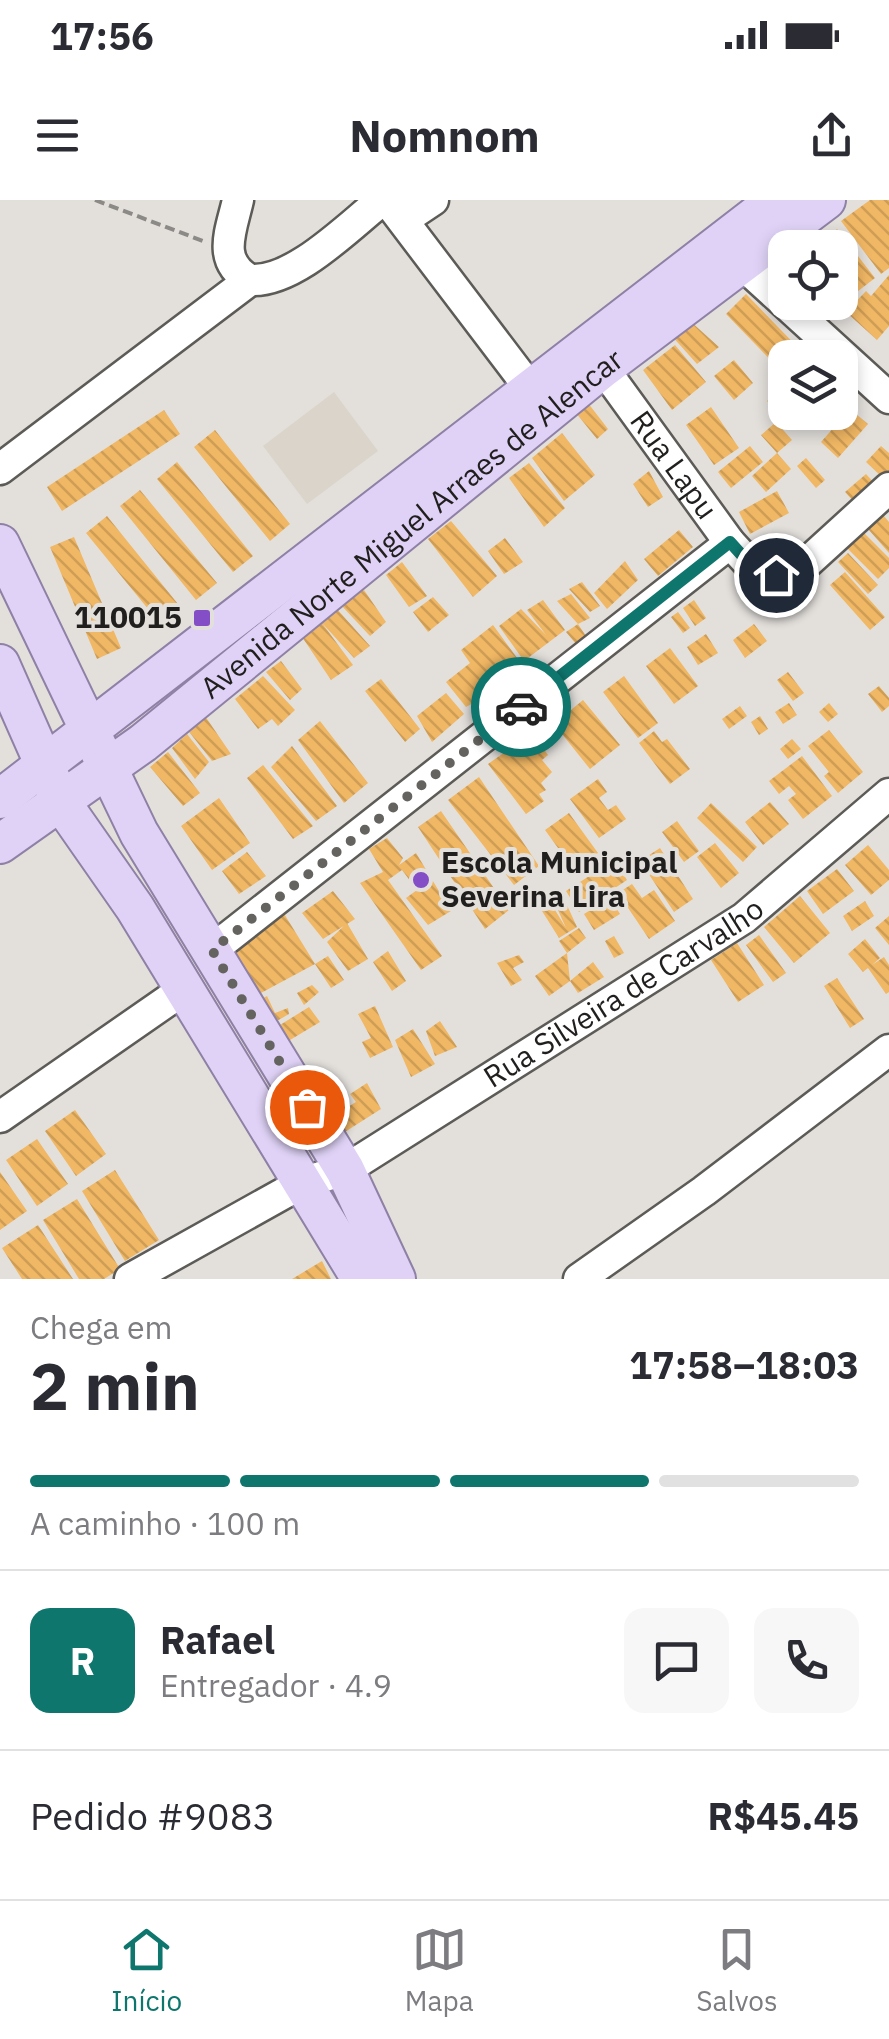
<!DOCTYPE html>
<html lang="pt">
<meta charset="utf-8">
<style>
:root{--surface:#fff;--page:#f7f7f7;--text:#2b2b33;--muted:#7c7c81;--line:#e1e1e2;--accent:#0f766e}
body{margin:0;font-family:"IBM Plex Sans",sans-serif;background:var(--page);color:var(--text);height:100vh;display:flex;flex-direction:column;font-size:38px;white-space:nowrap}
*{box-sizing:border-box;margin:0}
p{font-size:32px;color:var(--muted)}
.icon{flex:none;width:55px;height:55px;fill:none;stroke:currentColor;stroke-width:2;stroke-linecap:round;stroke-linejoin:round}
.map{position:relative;height:1079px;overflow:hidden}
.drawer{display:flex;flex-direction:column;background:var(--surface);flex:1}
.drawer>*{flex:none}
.fabs{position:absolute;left:768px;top:30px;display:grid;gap:20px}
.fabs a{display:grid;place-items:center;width:90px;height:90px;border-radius:20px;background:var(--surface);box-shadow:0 5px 15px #0003;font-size:50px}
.pin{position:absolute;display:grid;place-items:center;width:85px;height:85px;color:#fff;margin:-42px;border:5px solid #fff;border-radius:50%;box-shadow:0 2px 10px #0007}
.courier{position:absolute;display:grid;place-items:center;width:100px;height:100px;margin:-50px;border:8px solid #0f766e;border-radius:50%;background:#fff;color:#222;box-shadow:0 2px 12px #0007}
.head em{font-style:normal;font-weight:700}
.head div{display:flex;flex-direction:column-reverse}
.head{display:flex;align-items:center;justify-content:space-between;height:170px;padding:0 30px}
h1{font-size:65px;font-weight:700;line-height:75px}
.bar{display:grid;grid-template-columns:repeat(4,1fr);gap:15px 10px;align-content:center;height:120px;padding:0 30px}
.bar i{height:12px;border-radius:8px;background:var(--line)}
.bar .selected{background:var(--accent)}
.bar p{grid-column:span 4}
.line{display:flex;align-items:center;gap:25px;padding:0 30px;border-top:2px solid var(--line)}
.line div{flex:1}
.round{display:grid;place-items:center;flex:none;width:105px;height:105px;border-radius:20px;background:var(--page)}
.status{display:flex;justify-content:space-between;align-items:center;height:70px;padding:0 50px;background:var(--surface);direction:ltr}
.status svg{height:28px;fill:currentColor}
header{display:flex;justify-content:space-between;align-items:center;height:130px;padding:0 30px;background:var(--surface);font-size:45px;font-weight:700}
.tabs{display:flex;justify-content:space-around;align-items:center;height:140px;border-top:2px solid var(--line);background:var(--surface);font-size:28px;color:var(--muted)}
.tabs a{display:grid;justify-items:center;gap:5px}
.tabs .selected{color:var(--accent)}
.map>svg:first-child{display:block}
.built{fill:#dbd4ca}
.building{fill:url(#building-back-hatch)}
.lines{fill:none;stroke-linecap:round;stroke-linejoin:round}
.minor-casing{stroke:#5d5b57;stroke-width:35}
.major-casing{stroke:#8f80a6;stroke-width:42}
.path{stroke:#8c8a87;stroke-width:4;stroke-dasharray:10 5;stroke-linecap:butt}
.minor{stroke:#fff;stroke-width:30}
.major{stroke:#dfd2f6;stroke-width:38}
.done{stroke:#656360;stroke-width:10;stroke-dasharray:0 18}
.route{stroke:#0f766e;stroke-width:12}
.poi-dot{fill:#834ec6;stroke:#e3e0dc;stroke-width:4}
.labels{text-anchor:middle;stroke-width:8;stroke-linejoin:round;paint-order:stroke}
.street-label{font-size:30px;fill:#211f1e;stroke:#e3e0dc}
.poi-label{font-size:30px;font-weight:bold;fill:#211f1e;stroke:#e3e0dc;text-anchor:end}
</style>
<div class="status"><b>17:56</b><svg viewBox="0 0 49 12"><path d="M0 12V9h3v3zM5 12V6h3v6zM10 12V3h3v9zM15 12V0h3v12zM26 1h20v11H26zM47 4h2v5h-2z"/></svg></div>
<header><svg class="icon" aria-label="menu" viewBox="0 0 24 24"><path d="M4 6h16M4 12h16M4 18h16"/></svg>Nomnom<svg class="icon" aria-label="share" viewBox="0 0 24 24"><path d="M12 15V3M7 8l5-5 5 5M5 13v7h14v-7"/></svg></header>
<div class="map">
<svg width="889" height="1079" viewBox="0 0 889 1079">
<defs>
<pattern id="building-back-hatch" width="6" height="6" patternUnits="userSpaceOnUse" patternTransform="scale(2.5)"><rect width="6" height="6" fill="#f0b764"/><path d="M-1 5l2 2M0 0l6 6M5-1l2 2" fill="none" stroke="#ce9d56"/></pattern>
</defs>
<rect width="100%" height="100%" fill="#e3e0dc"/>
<path class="built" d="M 334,192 L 378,251 L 307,304 L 263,246 Z"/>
<path class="building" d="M 870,0 L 889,0 L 889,68 L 881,74 L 841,21 Z
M 837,29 L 875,78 L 844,102 L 840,97 L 840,48 L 814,48 Z
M 889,75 L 889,126 L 877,140 L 846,112 L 866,91 L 871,96 Z
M 746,94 L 808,158 L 785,158 L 785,175 L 726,114 Z
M 817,102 L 834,102 L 836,106 L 821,119 L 811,107 Z
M 689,120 L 719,147 L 697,164 L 670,134 Z
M 675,145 L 706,182 L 672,210 L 643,170 Z
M 734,160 L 753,183 L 734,200 L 714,176 Z
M 785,185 L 785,211 L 780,215 L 767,201 Z
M 588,203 L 608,229 L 597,239 L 576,213 Z
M 711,207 L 739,248 L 714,265 L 686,225 Z
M 850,209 L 868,224 L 838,258 L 821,242 Z
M 164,210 L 180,234 L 62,311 L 47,287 Z
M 776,222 L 792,240 L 777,253 L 761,235 Z
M 215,230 L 290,324 L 270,341 L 194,247 Z
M 562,233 L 595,275 L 564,301 L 532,258 Z
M 750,246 L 763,262 L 731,288 L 718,272 Z
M 881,246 L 889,253 L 889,273 L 884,279 L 866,262 Z
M 777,253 L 791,269 L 766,292 L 752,276 Z
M 806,258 L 825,280 L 816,288 L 797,266 Z
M 177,262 L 253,356 L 233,372 L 157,279 Z
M 529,263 L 565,308 L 544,327 L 509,278 Z
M 649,271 L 663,297 L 648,307 L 633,284 Z
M 866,274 L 876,285 L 855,303 L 845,292 Z
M 140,290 L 217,383 L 196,400 L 120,306 Z
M 777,291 L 789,313 L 750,334 L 739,312 Z
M 883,315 L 889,322 L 889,353 L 868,329 Z
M 107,316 L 182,409 L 162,426 L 86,333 Z
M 451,321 L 497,376 L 473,397 L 428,339 Z
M 679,330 L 693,347 L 658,376 L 644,359 Z
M 862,331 L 889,358 L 889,368 L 878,379 L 846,347 Z
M 74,337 L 121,448 L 97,459 L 50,347 Z
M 505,338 L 523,362 L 504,374 L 488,351 Z
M 848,353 L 878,385 L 868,394 L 838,362 Z
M 625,361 L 638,380 L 607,409 L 594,393 Z
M 402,362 L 427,396 L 409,407 L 386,375 Z
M 845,372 L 885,417 L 870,430 L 830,385 Z
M 582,382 L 600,406 L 590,412 L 569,389 Z
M 364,390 L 386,422 L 370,436 L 340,404 Z
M 571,394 L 590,418 L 578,424 L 586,436 L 576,444 L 566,432 L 578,424 L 557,401 Z
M 433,397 L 449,415 L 428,432 L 413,412 Z
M 543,400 L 565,430 L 524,461 L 499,426 L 521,409 L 546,435 L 527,410 Z
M 694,400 L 706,418 L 695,426 L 683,408 Z
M 337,409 L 370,446 L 354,458 L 322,423 L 353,465 L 331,480 L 300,434 Z
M 678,412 L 690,428 L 683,433 L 671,417 Z
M 754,424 L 767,441 L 745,458 L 733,440 Z
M 493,425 L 528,473 L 495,498 L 491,493 L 466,507 L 446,482 L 470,463 L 461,450 Z
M 706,434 L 718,453 L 698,465 L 687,447 Z
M 670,448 L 698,486 L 674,504 L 646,466 Z
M 281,461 L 302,489 L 290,500 L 266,472 Z
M 788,472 L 804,493 L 793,501 L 777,480 Z
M 263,476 L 295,510 L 278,526 L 272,519 L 258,529 L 235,499 Z
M 624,476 L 658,523 L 638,538 L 603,492 Z
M 381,479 L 420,529 L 405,542 L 365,491 Z
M 879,486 L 889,498 L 889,506 L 882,512 L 868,494 Z
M 446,493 L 464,514 L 432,542 L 417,516 Z
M 583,500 L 620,545 L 590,569 L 554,524 Z
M 789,503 L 797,515 L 783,524 L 775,512 Z
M 829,503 L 838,514 L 828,522 L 819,512 Z
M 740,506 L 747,516 L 729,529 L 722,519 Z
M 205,516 L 231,554 L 212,561 L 186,528 Z
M 760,516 L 768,529 L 759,535 L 751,522 Z
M 320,521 L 368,583 L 344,603 L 298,540 Z
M 829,530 L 863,572 L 838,593 L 824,576 L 829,572 L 808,546 Z
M 654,531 L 662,542 L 667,539 L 690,569 L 670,584 L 639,543 Z
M 532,533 L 548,555 L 542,560 L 552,572 L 541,583 L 546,590 L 539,594 L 544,601 L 526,614 L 488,564 Z
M 187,534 L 209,562 L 195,579 L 172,548 Z
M 792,539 L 801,549 L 788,559 L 780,549 Z
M 292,546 L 337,606 L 316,621 L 271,567 Z
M 168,552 L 200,593 L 183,606 L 150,567 Z
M 802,556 L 832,596 L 803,619 L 788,600 L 796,594 L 789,586 L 779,594 L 769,581 Z
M 263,565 L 313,626 L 293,639 L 247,578 Z
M 479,577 L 539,666 L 514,685 L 448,600 Z
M 598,579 L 607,592 L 599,598 L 608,610 L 616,605 L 626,619 L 599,638 L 570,599 Z
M 219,598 L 250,643 L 212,670 L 181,626 Z
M 770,602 L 789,624 L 763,645 L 745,622 Z
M 711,603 L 757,647 L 743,662 L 697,618 Z
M 441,611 L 509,710 L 485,729 L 418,627 Z
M 569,613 L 598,653 L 574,670 L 545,630 Z
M 677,621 L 699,651 L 684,662 L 662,632 Z
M 387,638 L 403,658 L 399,665 L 416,653 L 451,711 L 428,725 L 406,698 L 417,690 L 402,670 L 388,680 L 442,756 L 421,770 L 360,683 L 383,672 L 369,649 Z
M 715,643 L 739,673 L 721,688 L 697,657 Z
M 868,645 L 889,670 L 889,680 L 871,695 L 845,665 Z
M 660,648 L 693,699 L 674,712 L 640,661 Z
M 247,652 L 266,676 L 239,694 L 222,671 Z
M 614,660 L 627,680 L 579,712 L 566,691 Z
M 837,669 L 854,691 L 823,714 L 807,691 Z
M 632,684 L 642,698 L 654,690 L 675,721 L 649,739 L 618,693 Z
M 333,691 L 355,719 L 323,739 L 302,713 Z
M 800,696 L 830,733 L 794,763 L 764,727 Z
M 610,698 L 620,714 L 594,730 L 584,714 Z
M 865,701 L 874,716 L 852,731 L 843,716 Z
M 566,703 L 577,727 L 559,738 L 542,711 L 552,705 L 566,728 L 557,708 Z
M 283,712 L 315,764 L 250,799 L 224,749 Z
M 889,716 L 889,745 L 875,728 Z
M 347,723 L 368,759 L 348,771 L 327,742 Z
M 579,728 L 586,738 L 567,753 L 559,741 Z
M 759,735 L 786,773 L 773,782 L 746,745 Z
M 614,736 L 624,753 L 614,758 L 605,741 Z
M 865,739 L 880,758 L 872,765 L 884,757 L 889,765 L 889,792 L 886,794 L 868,768 L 863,772 L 848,754 Z
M 737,743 L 764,785 L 738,802 L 711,760 Z
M 388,751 L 406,781 L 392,791 L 373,762 Z
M 567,753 L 570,781 L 549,796 L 535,776 Z
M 519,755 L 524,762 L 513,768 L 522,780 L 511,786 L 497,763 Z
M 328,756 L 344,780 L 331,788 L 315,764 Z
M 593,762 L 604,777 L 578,793 L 570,781 Z
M 837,778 L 864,819 L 850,828 L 824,786 Z
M 312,785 L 319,792 L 304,805 L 297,793 Z
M 267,796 L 275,813 L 288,808 L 289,814 L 270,825 L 258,801 Z
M 375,806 L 393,847 L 370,858 L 362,842 L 371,838 L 358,814 Z
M 309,807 L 320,822 L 280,846 L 272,830 Z
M 440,821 L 457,847 L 435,856 L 426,831 Z
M 413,829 L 435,864 L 411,877 L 395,840 Z
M 367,883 L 381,909 L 337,937 L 323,911 L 338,898 L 346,908 L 356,902 L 350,894 Z
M 75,910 L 106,954 L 76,976 L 45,931 Z
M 37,939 L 68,984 L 37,1006 L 6,960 Z
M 115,970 L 159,1040 L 125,1061 L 82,991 Z
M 0,972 L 27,1011 L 0,1030 Z
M 77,999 L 120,1069 L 104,1079 L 79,1079 L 43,1020 Z
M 38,1025 L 73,1079 L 22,1079 L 2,1048 Z
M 322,1061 L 331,1079 L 292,1079 Z"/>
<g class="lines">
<g class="minor-casing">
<g id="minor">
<path d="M 238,0 C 231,31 216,61 250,80"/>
<path d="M 387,0 L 532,191"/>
<path d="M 403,20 L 433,0"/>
<path d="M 741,63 L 889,198"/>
<path d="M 250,80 C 294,83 348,27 382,0"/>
<path id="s1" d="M 603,168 L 730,343 L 756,371 L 777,375 L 799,370 L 889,288"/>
<path d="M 0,269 L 250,80"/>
<path d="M 212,750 L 730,343"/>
<path d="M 0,917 L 183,790"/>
<path id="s2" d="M 130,1079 L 304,982 L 345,970 L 744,718 L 889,594"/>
<path d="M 579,1079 L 704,991 L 889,850"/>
</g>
</g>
<g class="major-casing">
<g id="major">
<path d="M 0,344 L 139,633 L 345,970 L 396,1079"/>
<path d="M 0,464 L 61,602 L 135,708 L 361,1079"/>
<path d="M 0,599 L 776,0"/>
<path id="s3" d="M 0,644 L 143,543 L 603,168 L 826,0"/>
</g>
</g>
<path class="path" d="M 95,0 L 203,41"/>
<use href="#minor" class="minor"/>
<use href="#major" class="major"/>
</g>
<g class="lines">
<path class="done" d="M 307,907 L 212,750 L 521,507"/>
<path class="route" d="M 521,507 L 730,342 L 756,371 L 776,375"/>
</g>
<g class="poi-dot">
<rect x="192" y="408" width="20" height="20" rx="5"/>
<circle cx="421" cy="680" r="10"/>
</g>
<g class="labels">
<g class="street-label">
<text dy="10" stroke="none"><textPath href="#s1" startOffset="120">Rua Lapu</textPath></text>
<text dy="10" stroke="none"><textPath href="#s3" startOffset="522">Avenida Norte Miguel Arraes de Alencar</textPath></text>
<text dy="10" stroke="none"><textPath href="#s2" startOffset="572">Rua Silveira de Carvalho</textPath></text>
</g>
<g class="poi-label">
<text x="182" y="428">110015</text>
<text x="441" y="673" text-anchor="start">Escola Municipal<tspan x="441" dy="34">Severina Lira</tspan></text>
</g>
</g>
</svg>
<div class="fabs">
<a><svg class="icon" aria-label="locate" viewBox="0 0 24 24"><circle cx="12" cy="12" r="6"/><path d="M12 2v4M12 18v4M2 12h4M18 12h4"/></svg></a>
<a><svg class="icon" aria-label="layers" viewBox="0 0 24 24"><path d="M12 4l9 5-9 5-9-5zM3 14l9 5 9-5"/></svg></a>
</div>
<div class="pin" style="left:307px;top:907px;background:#ea580c"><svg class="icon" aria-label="bag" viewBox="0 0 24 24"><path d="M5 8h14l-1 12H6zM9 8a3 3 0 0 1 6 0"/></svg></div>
<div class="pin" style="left:776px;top:375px;background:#1f2937"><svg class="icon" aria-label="home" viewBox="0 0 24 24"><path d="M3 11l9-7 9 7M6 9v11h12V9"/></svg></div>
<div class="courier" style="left:521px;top:507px"><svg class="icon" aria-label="car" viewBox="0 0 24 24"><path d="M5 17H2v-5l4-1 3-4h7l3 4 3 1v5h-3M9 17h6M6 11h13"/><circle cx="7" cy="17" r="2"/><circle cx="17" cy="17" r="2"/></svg></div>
</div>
<section class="drawer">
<div class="head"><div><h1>2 min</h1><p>Chega em</p></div><em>17:58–18:03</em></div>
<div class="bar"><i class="selected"></i><i class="selected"></i><i class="selected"></i><i></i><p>A caminho · 100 m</p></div>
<div class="line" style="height:180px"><b class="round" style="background:var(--accent);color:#fff">R</b><div><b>Rafael</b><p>Entregador · 4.9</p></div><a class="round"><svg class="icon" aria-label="chat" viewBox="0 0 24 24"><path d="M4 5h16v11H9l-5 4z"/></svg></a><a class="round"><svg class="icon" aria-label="phone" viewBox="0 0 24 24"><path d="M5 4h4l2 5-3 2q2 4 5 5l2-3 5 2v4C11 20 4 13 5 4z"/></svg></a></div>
<div class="line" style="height:130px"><div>Pedido #9083</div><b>R$45.45</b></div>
</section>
<nav class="tabs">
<a class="selected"><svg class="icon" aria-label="home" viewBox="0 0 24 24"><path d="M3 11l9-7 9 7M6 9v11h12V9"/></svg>Início</a>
<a><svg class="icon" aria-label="map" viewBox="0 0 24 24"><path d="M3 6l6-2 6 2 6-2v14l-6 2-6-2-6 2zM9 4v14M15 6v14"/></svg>Mapa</a>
<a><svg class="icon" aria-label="saved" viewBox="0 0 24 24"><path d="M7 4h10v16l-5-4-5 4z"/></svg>Salvos</a>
</nav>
